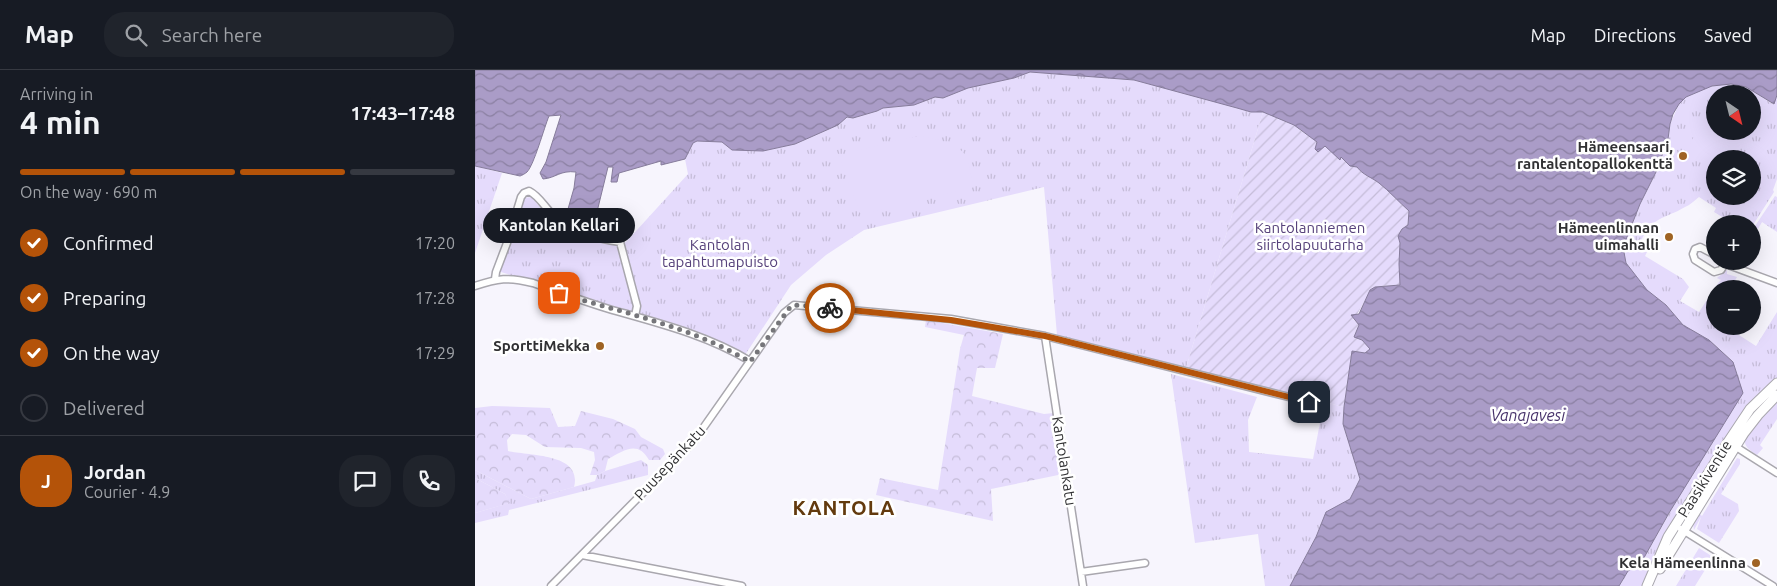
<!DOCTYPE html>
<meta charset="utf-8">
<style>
:root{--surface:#171b24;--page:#20242c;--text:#f1f3f6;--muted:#9ea1a6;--line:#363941;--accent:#b45309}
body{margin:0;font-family:Ubuntu,sans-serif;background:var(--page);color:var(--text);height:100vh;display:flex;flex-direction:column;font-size:19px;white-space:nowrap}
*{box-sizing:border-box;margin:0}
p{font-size:16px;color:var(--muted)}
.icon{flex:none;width:28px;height:28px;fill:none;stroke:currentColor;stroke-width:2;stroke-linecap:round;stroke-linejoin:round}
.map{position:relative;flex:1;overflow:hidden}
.panel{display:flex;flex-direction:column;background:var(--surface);width:475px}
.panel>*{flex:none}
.needle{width:32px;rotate:145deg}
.tools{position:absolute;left:1231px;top:15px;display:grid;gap:10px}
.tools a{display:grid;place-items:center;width:55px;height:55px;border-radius:50%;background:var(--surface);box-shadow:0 5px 20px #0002;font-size:25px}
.pin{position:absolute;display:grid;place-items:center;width:42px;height:42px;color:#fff;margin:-21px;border-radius:10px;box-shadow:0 2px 8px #0006}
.courier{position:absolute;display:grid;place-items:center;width:50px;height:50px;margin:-25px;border:4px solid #b45309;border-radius:50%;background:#fff;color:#222;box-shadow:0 1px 6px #0007}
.bubble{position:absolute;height:35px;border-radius:18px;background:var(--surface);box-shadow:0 5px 20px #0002;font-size:16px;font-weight:700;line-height:35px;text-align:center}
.headline em{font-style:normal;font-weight:700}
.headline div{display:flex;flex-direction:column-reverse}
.headline{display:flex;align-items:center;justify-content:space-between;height:85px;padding:0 20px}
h1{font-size:32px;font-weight:700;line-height:38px}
.bar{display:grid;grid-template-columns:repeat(4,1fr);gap:8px 5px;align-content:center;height:60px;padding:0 20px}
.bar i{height:6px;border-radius:4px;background:var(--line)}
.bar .selected{background:var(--accent)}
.bar p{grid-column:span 4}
.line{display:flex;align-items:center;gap:12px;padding:0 20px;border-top:1px solid var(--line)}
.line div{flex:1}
.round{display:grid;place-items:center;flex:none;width:52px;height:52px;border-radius:20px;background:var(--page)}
ol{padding:0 20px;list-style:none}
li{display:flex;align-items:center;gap:15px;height:55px}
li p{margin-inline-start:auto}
li .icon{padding:5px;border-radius:50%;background:var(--accent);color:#fff;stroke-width:4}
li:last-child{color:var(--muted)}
li i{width:28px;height:28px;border:2px solid var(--line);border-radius:50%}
header{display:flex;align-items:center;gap:30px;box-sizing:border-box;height:70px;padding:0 25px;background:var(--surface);border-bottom:1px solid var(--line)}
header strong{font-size:24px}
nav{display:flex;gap:28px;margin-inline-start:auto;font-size:18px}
.search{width:350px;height:45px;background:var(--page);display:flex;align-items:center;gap:12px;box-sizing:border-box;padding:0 18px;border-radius:20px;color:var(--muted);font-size:19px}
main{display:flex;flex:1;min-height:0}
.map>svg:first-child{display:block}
.grass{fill:url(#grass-tufts);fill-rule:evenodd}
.forest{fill:url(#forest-crowns)}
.garden{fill:url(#garden-furrows)}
.pitch{fill:#e5dbfc}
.water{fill:url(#water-waves);stroke:#867c9b}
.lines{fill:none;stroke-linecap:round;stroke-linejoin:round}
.minor-casing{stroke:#a9a7ae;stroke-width:9}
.major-casing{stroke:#a9a7ae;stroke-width:11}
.minor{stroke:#fff;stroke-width:6}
.major{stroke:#fff;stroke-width:9}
.done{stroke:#76767a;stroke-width:5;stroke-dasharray:0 9}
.route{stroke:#b45309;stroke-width:6}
.poi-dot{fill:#9f6324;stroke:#fff;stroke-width:2}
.labels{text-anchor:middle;stroke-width:5;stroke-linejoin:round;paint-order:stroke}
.poi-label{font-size:15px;font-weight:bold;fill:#313133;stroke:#fff;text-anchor:end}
.park-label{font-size:15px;fill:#57427b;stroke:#fff}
.street-label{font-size:15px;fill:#313133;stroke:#fff}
.water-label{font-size:16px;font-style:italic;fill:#48336b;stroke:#fff}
.district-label{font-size:20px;font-weight:bold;letter-spacing:1px;fill:#633a0e;stroke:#fff}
</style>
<header>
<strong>Map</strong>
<div class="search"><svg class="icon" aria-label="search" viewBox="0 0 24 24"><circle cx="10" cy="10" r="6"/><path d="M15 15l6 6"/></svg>Search here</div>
<nav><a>Map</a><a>Directions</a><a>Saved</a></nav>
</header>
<main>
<section class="panel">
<div class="headline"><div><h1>4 min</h1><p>Arriving in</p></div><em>17:43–17:48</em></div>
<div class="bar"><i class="selected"></i><i class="selected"></i><i class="selected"></i><i></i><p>On the way · 690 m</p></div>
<ol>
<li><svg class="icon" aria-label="check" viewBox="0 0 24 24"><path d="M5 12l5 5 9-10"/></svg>Confirmed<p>17:20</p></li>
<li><svg class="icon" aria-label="check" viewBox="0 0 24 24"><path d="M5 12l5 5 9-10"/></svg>Preparing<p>17:28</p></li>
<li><svg class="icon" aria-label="check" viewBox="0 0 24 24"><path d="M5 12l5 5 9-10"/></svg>On the way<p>17:29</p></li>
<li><i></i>Delivered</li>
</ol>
<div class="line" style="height:90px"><b class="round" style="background:var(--accent);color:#fff">J</b><div><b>Jordan</b><p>Courier · 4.9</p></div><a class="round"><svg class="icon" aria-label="chat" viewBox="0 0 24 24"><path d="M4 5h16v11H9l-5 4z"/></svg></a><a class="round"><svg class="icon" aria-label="phone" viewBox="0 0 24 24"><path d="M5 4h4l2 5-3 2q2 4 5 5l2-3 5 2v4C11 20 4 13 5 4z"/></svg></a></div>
</section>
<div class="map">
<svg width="1302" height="516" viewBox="0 0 1302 516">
<defs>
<pattern id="grass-tufts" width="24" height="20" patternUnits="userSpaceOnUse" patternTransform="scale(1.25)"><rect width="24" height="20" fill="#e5dbfc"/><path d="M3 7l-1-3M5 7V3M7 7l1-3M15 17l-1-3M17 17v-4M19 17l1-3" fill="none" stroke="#c5bcd8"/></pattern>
<pattern id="forest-crowns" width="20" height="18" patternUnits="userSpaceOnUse" patternTransform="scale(1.25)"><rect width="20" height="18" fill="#e5dbfc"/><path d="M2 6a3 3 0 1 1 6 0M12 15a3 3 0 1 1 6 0" fill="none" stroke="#c5bcd8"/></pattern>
<pattern id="garden-furrows" width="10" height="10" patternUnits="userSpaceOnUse" patternTransform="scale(1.25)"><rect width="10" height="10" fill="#e5dbfc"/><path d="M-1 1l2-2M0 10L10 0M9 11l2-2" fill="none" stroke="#c5bcd8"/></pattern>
<pattern id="water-waves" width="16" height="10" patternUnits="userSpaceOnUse" patternTransform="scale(1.25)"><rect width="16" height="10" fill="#aa9cc7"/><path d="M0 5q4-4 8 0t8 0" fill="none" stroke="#8b80a2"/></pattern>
</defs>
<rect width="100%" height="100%" fill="#f7f5fd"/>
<path class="grass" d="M 555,2 L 659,10 L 782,42 L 788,42 L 711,298 L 582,265 L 569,117 L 389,160 L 351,185 L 316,215 L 270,285 L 224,263 L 26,202 L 24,199 L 49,128 L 56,127 C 61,132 65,137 69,142 C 87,159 126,179 151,172 L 213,104 L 210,89 L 218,72 L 222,71 L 247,72 L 257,80 L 288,81 L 320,74 L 363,55 L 372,47 L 378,48 L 402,41 L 408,38 L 439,35 L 460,27 L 468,28 L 493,18 L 539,8 Z
M 1256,14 L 1271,17 L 1298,34 L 1302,25 L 1302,109 L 1298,120 L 1299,122 L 1278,155 L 1278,154 L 1259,154 L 1239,142 L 1241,138 L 1224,127 C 1219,131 1215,135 1210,137 C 1190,149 1177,146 1166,171 L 1175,176 L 1170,186 L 1208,209 L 1214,217 L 1205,231 L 1224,242 L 1244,212 L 1246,210 L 1242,208 L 1252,200 L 1252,204 L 1262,207 L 1255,219 L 1240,219 L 1240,242 L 1236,248 L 1240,250 L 1240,256 L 1250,256 L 1281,276 L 1302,242 L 1302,309 L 1284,325 L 1185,475 L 1178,487 L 1180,489 L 1169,516 L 1144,516 L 1153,501 L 1166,493 L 1210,416 L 1258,292 L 1234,270 L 1208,255 L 1191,235 L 1172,220 L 1151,193 L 1148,177 L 1165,134 L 1181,102 L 1193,69 L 1195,54 L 1204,34 L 1211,27 L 1223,21 L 1237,16 ZM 1240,24 L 1278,24 L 1278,61 L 1240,61 ZM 1240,89 L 1278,89 L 1278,126 L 1240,126 Z
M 0,96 L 27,103 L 0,183 Z
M 1300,126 L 1302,127 L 1302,162 L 1287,152 L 1283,159 L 1280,156 Z
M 696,304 L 782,327 L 773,350 L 774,382 L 838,389 L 849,332 L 869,337 L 868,354 L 885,409 L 875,429 L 851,442 L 841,467 L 815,516 L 790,516 L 783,464 L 720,473 Z
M 1302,329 L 1302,349 L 1285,375 L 1288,378 L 1282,385 C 1275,380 1268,377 1270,367 L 1288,343 Z
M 1262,388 L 1265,389 L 1265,394 L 1246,424 L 1263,434 L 1264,441 L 1244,473 L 1222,459 L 1226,447 L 1219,460 L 1218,454 L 1225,444 L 1227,446 Z
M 166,390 L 173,395 L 173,405 L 34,440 L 33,445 L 0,453 L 0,443 L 34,433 L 30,424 L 0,408 L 0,400 L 56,429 L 120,411 L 122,405 L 130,401 Z
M 1224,478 L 1238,487 L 1220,516 L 1201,516 Z"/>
<path class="forest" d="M 451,250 L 528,264 L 520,298 L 502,298 L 497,326 L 569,344 L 579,343 L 588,404 L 516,419 L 518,451 L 401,425 L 405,408 L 463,420 L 485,279 L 489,265 L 450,257 Z
M 17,336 L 75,338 L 83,357 L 100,356 L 106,341 L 138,349 L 160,359 L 166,367 L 188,379 L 190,384 L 185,390 L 174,390 C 163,370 149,380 133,389 L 130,401 L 122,405 L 115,405 L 120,390 L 119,382 L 106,378 L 70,377 L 51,365 L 37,364 L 32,370 L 33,381 C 54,386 108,383 99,417 L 56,429 L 0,400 L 0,338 Z
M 0,408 L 30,424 L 35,433 L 0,443 Z"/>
<path class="garden" d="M 788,42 L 819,55 L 826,61 L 865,86 L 875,96 L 882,97 C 888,105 896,107 904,113 C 914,121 924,132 934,141 L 933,155 L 927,159 L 923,166 L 925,173 L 924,194 L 925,215 C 918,216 907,215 901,217 C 894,218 886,242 878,249 L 884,254 L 887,270 L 896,280 L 890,283 L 877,281 L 869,337 L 711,298 Z"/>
<path class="pitch" d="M 1230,49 L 1240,55 L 1240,61 L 1250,61 L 1265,70 L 1252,89 L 1240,89 L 1240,91 L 1235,85 L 1215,73 Z
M 443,66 C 455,67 483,73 490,85 C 495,94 496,106 498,116 L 497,118 L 386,145 L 364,86 L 414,72 Z"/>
<path class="water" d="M 0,0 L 1302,0 L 1302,25 L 1299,34 L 1271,17 L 1256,14 L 1237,16 L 1211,27 L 1204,34 L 1198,44 L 1195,54 L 1193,69 L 1181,102 L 1165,134 L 1148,177 L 1151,193 L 1172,220 L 1191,235 L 1208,255 L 1234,270 L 1258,292 L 1268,323 L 1194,443 L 1166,493 L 1153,501 L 1144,516 L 815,516 L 841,467 L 851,442 L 875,429 L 885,409 L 868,354 L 869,337 L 877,281 L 890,283 L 895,279 L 887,270 L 879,267 L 884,255 L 876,245 L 884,244 L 895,220 L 900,217 L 925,215 L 924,194 L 925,173 L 923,166 L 927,159 L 933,155 L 934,141 C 924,132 914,121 904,113 C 896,107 888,105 882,97 L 875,96 L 866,87 L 865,90 L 850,76 L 843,82 L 840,79 L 842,72 L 819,55 L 788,42 L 776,42 L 762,38 L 659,10 L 555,2 L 539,8 L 493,18 L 468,28 L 460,27 L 439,35 L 408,38 L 402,41 L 378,48 L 372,47 L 363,55 L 320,74 L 288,81 L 257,80 L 247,72 L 222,71 L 218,73 L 210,89 L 186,95 L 186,91 L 144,103 L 142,112 L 136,112 L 138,97 L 133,97 L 119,154 L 91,146 L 99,118 L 101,102 C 85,100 81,108 68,109 L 65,103 L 71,92 L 86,45 L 74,46 C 69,58 59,95 52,102 C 51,103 46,106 45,106 L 0,96 Z"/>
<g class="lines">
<g class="minor-casing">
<path id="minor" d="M 1240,185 L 1225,177 L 1220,179 L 1218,184 L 1220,190 L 1239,202 L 1246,200 L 1251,192
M 1250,191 L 1256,196 L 1302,213
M 20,209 L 21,202 L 32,173 L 46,127 L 49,123 L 54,121 C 64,126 69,136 76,143 C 94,160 121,169 145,172 L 162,236 L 160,246
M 0,216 C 23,208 33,207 58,213 C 83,222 108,231 134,239 C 183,253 232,265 275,291
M 570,266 L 608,516
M 1258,375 L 1302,403
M 1206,459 L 1298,516
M 107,485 L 267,516
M 606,502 L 670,493
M 76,516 L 219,371 L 309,243 L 319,235 L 476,249 L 570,266 L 834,332"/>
</g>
<g class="major-casing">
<path id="major" d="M 1185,499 L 1269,363 L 1283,345 L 1302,325
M 1172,516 L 1193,467 L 1253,372 L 1275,339 L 1302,313"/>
</g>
<use href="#minor" class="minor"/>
<use href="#major" class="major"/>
</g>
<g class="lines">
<path class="done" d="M 84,223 C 148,243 218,257 275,292 L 316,236 L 323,235 L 355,238"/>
<path class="route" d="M 355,238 L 476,250 L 570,266 L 834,332"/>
</g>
<g class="poi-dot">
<circle cx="1208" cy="86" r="5"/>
<circle cx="1194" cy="167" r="5"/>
<circle cx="125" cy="276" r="5"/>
<circle cx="1281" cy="493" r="5"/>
</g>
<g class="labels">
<g class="poi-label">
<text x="1198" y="82">Hämeensaari,<tspan x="1198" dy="17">rantalentopallokenttä</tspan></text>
<text x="1184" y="163">Hämeenlinnan<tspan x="1184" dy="17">uimahalli</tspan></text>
<text x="115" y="281">SporttiMekka</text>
<text x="1271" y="498">Kela Hämeenlinna</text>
</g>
<g class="park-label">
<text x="835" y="163">Kantolanniemen<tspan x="835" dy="17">siirtolapuutarha</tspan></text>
<text x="245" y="180">Kantolan<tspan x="245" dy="17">tapahtumapuisto</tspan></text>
</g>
<g class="street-label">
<text transform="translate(589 391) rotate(81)" y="5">Kantolankatu</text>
<text transform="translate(195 393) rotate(-47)" y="5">Puusepänkatu</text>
<text transform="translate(1230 409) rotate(-58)" y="5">Paasikiventie</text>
</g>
<g class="water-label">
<text x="1053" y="351">Vanajavesi</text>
</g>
<g class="district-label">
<text x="369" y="445">KANTOLA</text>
</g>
</g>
</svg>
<div class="tools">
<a><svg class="needle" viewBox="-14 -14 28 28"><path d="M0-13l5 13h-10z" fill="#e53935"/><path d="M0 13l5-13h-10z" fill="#9ea1a6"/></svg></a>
<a><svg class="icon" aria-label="layers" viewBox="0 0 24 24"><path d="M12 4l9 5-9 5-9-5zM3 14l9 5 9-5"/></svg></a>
<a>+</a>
<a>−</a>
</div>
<div class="pin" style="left:84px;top:223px;background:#ea580c"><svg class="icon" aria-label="bag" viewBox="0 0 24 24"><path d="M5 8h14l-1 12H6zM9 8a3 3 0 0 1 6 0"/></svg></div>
<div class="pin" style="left:834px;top:332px;background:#1f2937"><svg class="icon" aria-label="home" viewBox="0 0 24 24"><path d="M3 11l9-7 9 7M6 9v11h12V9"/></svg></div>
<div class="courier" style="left:355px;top:238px"><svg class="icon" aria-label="bike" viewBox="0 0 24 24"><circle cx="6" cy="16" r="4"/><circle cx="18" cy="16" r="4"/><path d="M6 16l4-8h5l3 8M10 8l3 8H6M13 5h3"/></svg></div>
<div class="bubble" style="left:8px;top:138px;width:152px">Kantolan Kellari</div>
</div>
</main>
